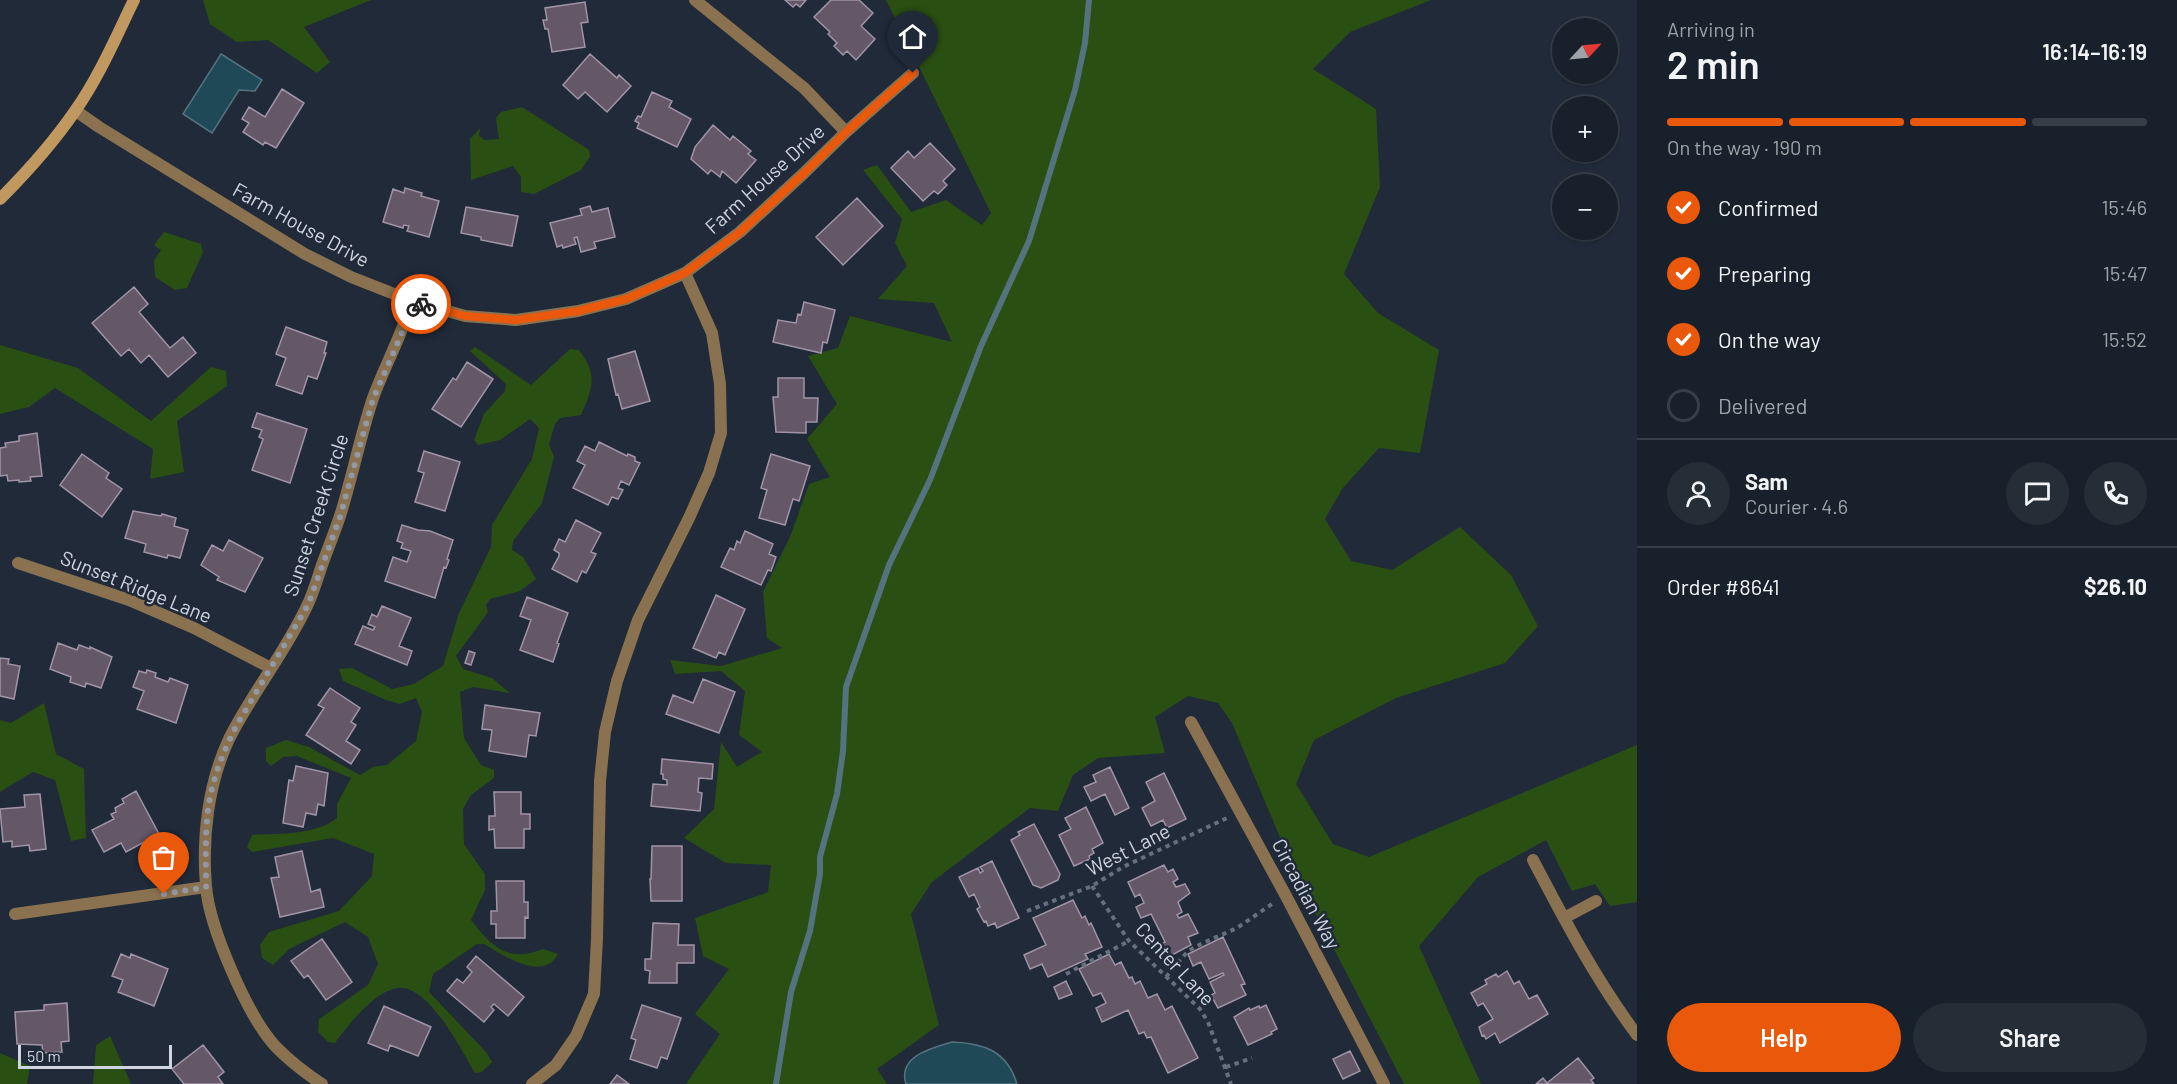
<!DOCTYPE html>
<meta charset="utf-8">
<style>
:root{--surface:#18202b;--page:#252d37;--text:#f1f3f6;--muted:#9fa3a9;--line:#363e47;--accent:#ea580c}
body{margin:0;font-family:Barlow,sans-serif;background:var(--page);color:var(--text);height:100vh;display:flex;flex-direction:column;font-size:22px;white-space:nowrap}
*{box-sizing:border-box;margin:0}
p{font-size:20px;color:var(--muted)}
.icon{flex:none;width:33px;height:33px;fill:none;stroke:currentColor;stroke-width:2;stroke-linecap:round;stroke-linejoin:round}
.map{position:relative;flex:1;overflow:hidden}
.panel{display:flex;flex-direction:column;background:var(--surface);width:540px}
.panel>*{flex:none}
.needle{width:39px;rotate:64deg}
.fabs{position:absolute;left:1552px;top:18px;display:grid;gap:12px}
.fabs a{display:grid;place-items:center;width:66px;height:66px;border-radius:50%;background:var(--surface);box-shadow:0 2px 4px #0004,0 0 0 2px var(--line);font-size:30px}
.scale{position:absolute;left:18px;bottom:15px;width:154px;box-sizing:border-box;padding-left:6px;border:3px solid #cfd5e0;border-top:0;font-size:16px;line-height:21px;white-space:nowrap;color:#cfd5e0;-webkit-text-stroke:4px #202a39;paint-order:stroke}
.pin{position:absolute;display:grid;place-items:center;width:51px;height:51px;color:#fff;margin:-62px -26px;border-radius:50% 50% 50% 0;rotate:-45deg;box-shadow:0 0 6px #0007}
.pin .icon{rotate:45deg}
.courier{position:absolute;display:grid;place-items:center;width:60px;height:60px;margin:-30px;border:4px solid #ea580c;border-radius:50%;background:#fff;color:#222;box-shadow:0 2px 8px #0007}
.summary em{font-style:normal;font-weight:600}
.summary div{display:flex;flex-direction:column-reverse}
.summary{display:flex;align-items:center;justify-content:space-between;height:102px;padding:0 30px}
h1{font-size:39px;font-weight:600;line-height:45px}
.bar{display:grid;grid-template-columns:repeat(4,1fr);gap:9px 6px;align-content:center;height:72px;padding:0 30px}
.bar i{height:8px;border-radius:4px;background:var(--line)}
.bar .on{background:var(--accent)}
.bar p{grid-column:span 4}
.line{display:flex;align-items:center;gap:15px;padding:0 30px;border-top:2px solid var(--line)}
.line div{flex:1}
.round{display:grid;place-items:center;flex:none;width:63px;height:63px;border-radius:32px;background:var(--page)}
ol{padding:0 30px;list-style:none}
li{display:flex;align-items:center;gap:18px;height:66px}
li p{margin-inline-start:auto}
li .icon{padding:6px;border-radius:50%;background:var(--accent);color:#fff;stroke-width:4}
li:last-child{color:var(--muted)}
li i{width:33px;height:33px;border:3px solid var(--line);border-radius:50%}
.action{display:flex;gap:12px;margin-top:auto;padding:12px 30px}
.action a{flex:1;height:69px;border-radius:36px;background:var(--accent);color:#fff;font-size:24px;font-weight:600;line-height:69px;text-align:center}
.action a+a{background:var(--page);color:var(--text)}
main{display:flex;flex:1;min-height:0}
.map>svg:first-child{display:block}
.green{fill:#2a4f13}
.water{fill:#1f4956;stroke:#54737f;stroke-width:1.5}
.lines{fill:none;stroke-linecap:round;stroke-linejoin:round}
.stream{stroke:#54737f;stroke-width:6}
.building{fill:#635768;stroke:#a194a7;stroke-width:1.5}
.path{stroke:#676f7d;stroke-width:4;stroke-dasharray:4.5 4.5;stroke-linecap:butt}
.minor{stroke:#8a714f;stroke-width:12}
.secondary{stroke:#c29861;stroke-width:12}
.done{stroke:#9299a6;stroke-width:6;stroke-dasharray:0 10.8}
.route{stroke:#ea580c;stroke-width:8}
.labels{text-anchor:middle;stroke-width:5;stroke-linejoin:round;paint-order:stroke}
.street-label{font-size:20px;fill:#cfd5e0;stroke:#202a39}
</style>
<main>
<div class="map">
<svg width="1637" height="1084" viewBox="0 0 1637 1084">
<rect width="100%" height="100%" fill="#202a39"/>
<path class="green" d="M 203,0 L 371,0 L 304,27 L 330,62 L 317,73 L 268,40 L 237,42 L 210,24 Z
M 886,0 L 1431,0 L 1350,32 L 1313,69 L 1376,109 L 1380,187 L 1344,274 L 1378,313 L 1439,350 L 1420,453 L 1379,448 L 1342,489 L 1325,519 L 1351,561 L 1392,570 L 1460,527 L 1511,575 L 1538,626 L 1505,663 L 1396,698 L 1314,740 L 1296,784 L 1333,844 L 1369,857 L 1637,745 L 1637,902 L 1610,906 L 1595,884 L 1572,891 L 1546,840 L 1478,877 L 1419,946 L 1481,1084 L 1404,1084 L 1297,878 L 1232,723 L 1218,703 L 1188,696 L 1155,717 L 1165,753 L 1098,758 L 1073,775 L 1058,811 L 1030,808 L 932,882 L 911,914 L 939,1025 L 877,1069 L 887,1084 L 686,1084 L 720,1034 L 695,1014 L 729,969 L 703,956 L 695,918 L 768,892 L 771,865 L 726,863 L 684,838 L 714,809 L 721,742 L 737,767 L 762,752 L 739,735 L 745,691 L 721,671 L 675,674 L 670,660 L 721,666 L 782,648 L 767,638 L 763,592 L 790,537 L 809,484 L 830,477 L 807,439 L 837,404 L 808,356 L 838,348 L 850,316 L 952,342 L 934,303 L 878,299 L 907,266 L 895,243 L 902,219 L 863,170 L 877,165 L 911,212 L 946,200 L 982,225 L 991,213 Z
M 522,107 L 589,150 L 590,157 L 581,170 L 534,194 L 521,192 L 521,177 L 513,166 L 471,180 L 470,139 L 480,128 L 479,136 L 485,140 L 499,139 L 496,118 L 501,112 Z
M 164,232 L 201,244 L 203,252 L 187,288 L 175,290 L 155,277 L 154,261 L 161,250 L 154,245 Z
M 0,345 L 78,368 L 151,421 L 211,367 L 226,371 L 227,386 L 177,421 L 184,472 L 150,479 L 153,449 L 55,388 L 29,407 L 0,414 Z
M 475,347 L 531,385 L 570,349 L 579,350 C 598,375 593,388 581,415 L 560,418 L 555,424 L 549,444 L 554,457 L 542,503 L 513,541 L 512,550 L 523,557 L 536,579 L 520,591 L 490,599 L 486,605 L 488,612 L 456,656 L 463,669 L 492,678 L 510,693 L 473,687 L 460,692 L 464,738 L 481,765 L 494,770 L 494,778 L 471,795 L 463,809 L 464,844 L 485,874 L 485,890 L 471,920 C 492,947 507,963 543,949 L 558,954 C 543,983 503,955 484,944 L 477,944 L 433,974 L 429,992 L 487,1053 L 492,1062 L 482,1072 L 475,1073 C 462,1051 428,983 397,988 C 374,992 348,1025 335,1043 L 328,1042 L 318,1032 L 319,1019 L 368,985 L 378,964 L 368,937 L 345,922 L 289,949 L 273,965 L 262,958 L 260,945 L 269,932 L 339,911 L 372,876 L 374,854 L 333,838 L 252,852 L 247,847 L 252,835 C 280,833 314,836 337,818 L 337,804 L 351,778 L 297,756 L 283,757 L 271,766 L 266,761 L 266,748 L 286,740 L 309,747 L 360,775 L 373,767 L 387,765 L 416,741 L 422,712 L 416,698 L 400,704 L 386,700 L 343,681 L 339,669 L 352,668 L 392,689 L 414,684 L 443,666 L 459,613 L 491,547 L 492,525 L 532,459 L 539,428 L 530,419 L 500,440 L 478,445 L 474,440 L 484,414 L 505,391 L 506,384 L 470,351 Z
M 44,703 L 56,754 L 84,769 L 86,838 L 71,841 L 55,780 L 33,772 L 0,792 L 0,720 L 11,723 Z
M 110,1036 L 131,1084 L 93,1084 L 96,1045 Z
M 0,1053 L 30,1066 L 27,1084 L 0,1084 Z"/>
<path class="water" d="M 221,54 L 262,80 L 255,91 L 239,90 L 212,133 L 183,114 Z
M 952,1042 C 984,1043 1007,1051 1017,1084 L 906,1084 C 897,1056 932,1048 952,1042 Z"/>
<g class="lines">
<path class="stream" d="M 776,1084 L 791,992 L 810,931 L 820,874 L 820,857 L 837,794 L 843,751 L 846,687 L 889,565 L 930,480 L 981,346 L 1029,241 L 1075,90 L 1085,43 L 1089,0"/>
</g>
<path class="building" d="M 785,0 L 806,0 L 800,7 L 796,4 L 793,7 Z
M 831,0 L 859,0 L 873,13 L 861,26 L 875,39 L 856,60 L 847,51 L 843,55 L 834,46 L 837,43 L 828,34 L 830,32 L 814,17 Z
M 585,2 L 588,22 L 581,23 L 585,47 L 552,52 L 548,29 L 545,29 L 543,20 L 547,20 L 545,8 Z
M 590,54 L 617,78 L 619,75 L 631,86 L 607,112 L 585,92 L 578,99 L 563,85 Z
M 282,89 L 304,103 L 276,148 L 265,142 L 263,145 L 243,132 L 249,123 L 242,119 L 249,107 L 265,117 Z
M 652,92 L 672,101 L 669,107 L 691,119 L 677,147 L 637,128 L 639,123 L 635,121 L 638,116 L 641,117 Z
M 713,125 L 730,140 L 733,136 L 751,151 L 748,154 L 756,160 L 736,183 L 722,171 L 720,177 L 711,170 L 708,174 L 691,159 L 695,147 Z
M 930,143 L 955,169 L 943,181 L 947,185 L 938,194 L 934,191 L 923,201 L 891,168 L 908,151 L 914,158 Z
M 405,188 L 422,193 L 421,196 L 439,201 L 429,237 L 407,231 L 409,226 L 404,225 L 403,228 L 383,222 L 393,189 L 404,193 Z
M 857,198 L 883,226 L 843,265 L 816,237 Z
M 590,206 L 592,212 L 608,208 L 615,237 L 594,242 L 596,248 L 581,252 L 577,237 L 574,238 L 576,244 L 563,248 L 562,245 L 557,247 L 550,223 L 582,215 L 580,209 Z
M 466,207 L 518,216 L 512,246 L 481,240 L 481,237 L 461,233 Z
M 134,287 L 148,304 L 139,312 L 170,348 L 183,337 L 196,353 L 168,377 L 149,355 L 141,363 L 129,349 L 121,356 L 92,323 Z
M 804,302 L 835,310 L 827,343 L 823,342 L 821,353 L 773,342 L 778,320 L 796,323 L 798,314 L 801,315 Z
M 286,327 L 327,342 L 324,353 L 326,353 L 317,379 L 308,376 L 302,394 L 276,385 L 286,358 L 276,354 Z
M 635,351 L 650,401 L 622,409 L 618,394 L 616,395 L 608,359 Z
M 467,362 L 493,379 L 461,427 L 432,409 L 453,378 L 456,380 Z
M 778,378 L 804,378 L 804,398 L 818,398 L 817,422 L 806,422 L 806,433 L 776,432 L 773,397 L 778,397 Z
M 257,413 L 307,429 L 290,483 L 252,470 L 263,439 L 259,437 L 262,430 L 252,427 Z
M 37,433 L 42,476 L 30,477 L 31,481 L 19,482 L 19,480 L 8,481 L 7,475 L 0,476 L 0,448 L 6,447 L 5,443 L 19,441 L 19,436 Z
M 599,442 L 627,456 L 628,454 L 635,457 L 635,461 L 640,463 L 629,485 L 621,481 L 618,488 L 623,490 L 618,499 L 612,497 L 608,505 L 573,488 L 585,465 L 577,461 L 585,446 L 595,451 Z
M 424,451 L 460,462 L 445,511 L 415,502 L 424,473 L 418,471 Z
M 82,454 L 109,473 L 106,478 L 122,489 L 102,517 L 60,485 Z
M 771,454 L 810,466 L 799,501 L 793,499 L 785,525 L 759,518 L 767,490 L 761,488 Z
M 133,511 L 161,516 L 162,514 L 176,518 L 174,526 L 188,530 L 180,558 L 168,555 L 167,558 L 144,552 L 146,544 L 125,538 Z
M 576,520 L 601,533 L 591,552 L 596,554 L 586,573 L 582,571 L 577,582 L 552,569 L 559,556 L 559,553 L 554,550 L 559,539 L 565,542 Z
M 402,525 L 418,530 L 430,531 L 453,540 L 447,559 L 449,560 L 446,568 L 444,567 L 435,598 L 385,581 L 393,557 L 407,562 L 411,551 L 401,548 L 403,543 L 397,541 Z
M 745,531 L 773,544 L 769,554 L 776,557 L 771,571 L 768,570 L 761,585 L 721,567 L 730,548 L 734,550 L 737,541 L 740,543 Z
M 229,540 L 263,558 L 245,592 L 217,580 L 219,577 L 201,565 L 212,545 L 223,551 Z
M 716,595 L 745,609 L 725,655 L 719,652 L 716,658 L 693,648 Z
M 527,597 L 568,613 L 557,643 L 559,644 L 553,662 L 520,650 L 531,620 L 520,616 Z
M 382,606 L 411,618 L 399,646 L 412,651 L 407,665 L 355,644 L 363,626 L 373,630 L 375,627 L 368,624 L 372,614 L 377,617 Z
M 58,643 L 77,650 L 79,645 L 90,649 L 90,647 L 112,657 L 101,688 L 86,683 L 85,687 L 70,682 L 71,677 L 50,669 Z
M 469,651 L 475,653 L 471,665 L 465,663 Z
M 0,658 L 9,659 L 8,664 L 20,666 L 14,699 L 0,696 Z
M 147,670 L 156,673 L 155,677 L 168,682 L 170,678 L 188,685 L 176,723 L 137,709 L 144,691 L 133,687 L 139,671 L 146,673 Z
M 703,679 L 735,692 L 719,733 L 666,714 L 673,695 L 693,703 Z
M 330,688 L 360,708 L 351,722 L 356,725 L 346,741 L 360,750 L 351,764 L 306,735 L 324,708 L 318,705 Z
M 485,705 L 540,713 L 536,736 L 529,735 L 526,757 L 489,751 L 492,730 L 482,729 Z
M 662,759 L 713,764 L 712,779 L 699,778 L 698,792 L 702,793 L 700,811 L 651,806 L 653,784 L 667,785 L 667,780 L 663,779 L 663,774 L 661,774 Z
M 296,766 L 328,773 L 324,806 L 318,804 L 316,815 L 306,813 L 303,827 L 283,823 L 289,780 L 293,781 Z
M 1110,767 L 1129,808 L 1115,815 L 1105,794 L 1091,801 L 1084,787 L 1096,782 L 1093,775 Z
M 1164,773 L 1186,819 L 1167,828 L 1163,820 L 1151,826 L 1142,808 L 1155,801 L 1146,782 Z
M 136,791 L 159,834 L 126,852 L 121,843 L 104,852 L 92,830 L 114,819 L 111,814 L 116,812 L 115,808 L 124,803 L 122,799 Z
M 494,792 L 521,792 L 521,814 L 530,814 L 530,829 L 524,829 L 524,848 L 495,848 L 494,829 L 489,830 L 489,816 L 495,816 Z
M 40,794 L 46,849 L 30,851 L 29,845 L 12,847 L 12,841 L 3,842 L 0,809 L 25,807 L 24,795 Z
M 1086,807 L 1103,843 L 1092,849 L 1094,853 L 1089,856 L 1090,859 L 1074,866 L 1059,835 L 1071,829 L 1065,818 Z
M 1034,824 L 1060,874 L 1058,880 L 1041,888 L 1033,885 L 1011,840 L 1020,835 L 1018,832 Z
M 652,846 L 682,846 L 682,901 L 651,901 L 650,879 L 651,879 Z
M 302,851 L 311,892 L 320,889 L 324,907 L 280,917 L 271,878 L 279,877 L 275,857 Z
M 992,861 L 1019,918 L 997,928 L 995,923 L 988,926 L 986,921 L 984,922 L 977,909 L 980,907 L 974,894 L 969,897 L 959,877 L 978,868 L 980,873 L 983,871 L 980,867 Z
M 1164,865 L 1168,872 L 1173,869 L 1178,879 L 1173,882 L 1176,887 L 1185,884 L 1190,893 L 1178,902 L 1182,912 L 1177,915 L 1179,918 L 1188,914 L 1198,933 L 1188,937 L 1191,945 L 1170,956 L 1166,956 L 1161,944 L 1165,942 L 1151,914 L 1141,918 L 1136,907 L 1144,903 L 1140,894 L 1135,897 L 1128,882 Z
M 496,881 L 524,881 L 524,902 L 528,902 L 528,918 L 525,917 L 525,938 L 496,938 L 496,924 L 491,924 L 491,911 L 497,911 Z
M 1073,900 L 1082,918 L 1085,916 L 1089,925 L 1091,923 L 1102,947 L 1085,954 L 1088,959 L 1048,977 L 1042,964 L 1030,969 L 1024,955 L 1046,945 L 1033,918 Z
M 653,923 L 679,924 L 678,945 L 694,945 L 694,963 L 677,963 L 677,983 L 649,983 L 650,971 L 645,970 L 645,959 L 651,959 Z
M 1223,937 L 1245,984 L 1241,985 L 1246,995 L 1218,1008 L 1211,995 L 1215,993 L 1210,982 L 1224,975 L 1223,973 L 1209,979 L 1201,962 L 1193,966 L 1188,954 Z
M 322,939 L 352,982 L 326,1000 L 308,975 L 304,978 L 291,961 Z
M 121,954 L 130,958 L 131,954 L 168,969 L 154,1006 L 118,992 L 123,980 L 112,976 Z
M 1109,954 L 1115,965 L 1121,962 L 1129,978 L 1132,977 L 1135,984 L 1140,981 L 1148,998 L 1157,994 L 1165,1010 L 1172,1006 L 1198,1058 L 1168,1073 L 1151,1037 L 1147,1038 L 1144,1032 L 1139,1034 L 1128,1010 L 1102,1022 L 1096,1008 L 1106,1003 L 1101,993 L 1093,996 L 1079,969 Z
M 476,956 L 524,997 L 508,1016 L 494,1004 L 491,1007 L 494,1010 L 484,1022 L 447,991 L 457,979 L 463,983 L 472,972 L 467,967 Z
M 1507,971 L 1514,984 L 1519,981 L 1529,999 L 1537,995 L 1548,1014 L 1500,1043 L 1495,1033 L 1486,1039 L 1484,1035 L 1482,1036 L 1479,1027 L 1493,1019 L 1483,1003 L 1478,1006 L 1471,993 L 1487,984 L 1485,980 L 1496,974 L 1498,977 Z
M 1066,981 L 1072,994 L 1059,999 L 1054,987 Z
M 67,1003 L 69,1041 L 61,1042 L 62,1052 L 43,1053 L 42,1045 L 17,1044 L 15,1012 L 44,1010 L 44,1005 Z
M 642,1005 L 681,1018 L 667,1059 L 661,1057 L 657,1068 L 630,1059 L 636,1040 L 631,1038 Z
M 1266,1005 L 1277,1029 L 1271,1032 L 1272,1034 L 1248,1045 L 1234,1017 L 1249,1008 L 1250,1010 L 1259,1006 L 1260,1008 Z
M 384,1006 L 431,1027 L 418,1056 L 390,1045 L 388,1051 L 368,1043 Z
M 203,1045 L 224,1072 L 218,1077 L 223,1084 L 184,1084 L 172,1069 Z
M 1350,1051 L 1360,1071 L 1343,1079 L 1333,1059 Z
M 1578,1058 L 1594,1078 L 1591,1080 L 1594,1084 L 1536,1084 L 1543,1078 L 1547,1083 Z
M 617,1075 L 629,1084 L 610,1084 Z"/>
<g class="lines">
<path class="path" d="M 1092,886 L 1129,941 L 1200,1009 L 1208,1022 L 1231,1084
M 1027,911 L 1092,886 L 1123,867 L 1227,818
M 1066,974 L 1129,941
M 1166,977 L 1188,951 L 1203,943 L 1237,928 L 1272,904
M 1226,1067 L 1252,1058"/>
<path class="minor" d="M 695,0 L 804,88 L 846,132
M 76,111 L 99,127 L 305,254 L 351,277 L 412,301 L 465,316 L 516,320 L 578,311 L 626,299 L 685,273 L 740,232 L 804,173 L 846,132 L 913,73
M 18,563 L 129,600 L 194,628 L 271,668
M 1191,722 L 1286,896 L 1384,1084
M 1533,860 C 1565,921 1596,980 1637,1035
M 15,914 L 206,887
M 1564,918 L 1596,901
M 322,1084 C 305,1073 290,1061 276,1047 C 248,1017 209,927 206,886 C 202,837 208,784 229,739 C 252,693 285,653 307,606 C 313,594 317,580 321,568 C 327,551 334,534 340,516 C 352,478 360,437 373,398 C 385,365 402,335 412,301
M 532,1084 L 556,1065 L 576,1036 L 594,994 L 597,939 L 600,781 L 605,732 L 617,681 L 638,620 L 689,518 L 709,473 L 721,433 L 720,384 L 712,333 L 685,273"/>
<path class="secondary" d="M 0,199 C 27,172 53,143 75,111 C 99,77 116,37 134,0"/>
</g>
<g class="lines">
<path class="done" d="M 164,894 L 206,887 C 206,865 205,843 207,821 C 209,787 222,753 238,723 L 308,605 L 340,517 L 373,399 L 405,326 L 411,301 L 421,304"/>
<path class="route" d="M 421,304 L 465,316 L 516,320 L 578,311 L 626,299 L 685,273 L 740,232 L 804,173 L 846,132 L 913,73"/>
</g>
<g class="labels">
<g class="street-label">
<text transform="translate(765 179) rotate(-42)" y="7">Farm House Drive</text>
<text transform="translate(301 225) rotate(29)" y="7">Farm House Drive</text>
<text transform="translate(316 515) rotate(-72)" y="7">Sunset Creek Circle</text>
<text transform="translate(136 587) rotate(22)" y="7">Sunset Ridge Lane</text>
<text transform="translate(1128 850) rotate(-27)" y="7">West Lane</text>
<text transform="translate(1306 894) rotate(62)" y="7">Circadian Way</text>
<text transform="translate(1175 964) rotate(47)" y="7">Center Lane</text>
</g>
</g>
</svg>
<div class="fabs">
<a><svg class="needle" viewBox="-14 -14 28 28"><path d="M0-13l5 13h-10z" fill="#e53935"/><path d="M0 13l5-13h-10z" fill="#9fa3a9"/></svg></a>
<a>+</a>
<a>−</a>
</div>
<div class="scale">50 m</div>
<div class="pin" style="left:164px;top:894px;background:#ea580c"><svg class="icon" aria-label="bag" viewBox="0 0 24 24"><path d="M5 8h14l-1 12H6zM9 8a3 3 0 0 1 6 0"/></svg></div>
<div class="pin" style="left:913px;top:73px;background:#1f2937"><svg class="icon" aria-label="home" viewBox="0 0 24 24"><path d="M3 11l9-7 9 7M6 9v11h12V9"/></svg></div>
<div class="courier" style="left:421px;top:304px"><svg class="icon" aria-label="bike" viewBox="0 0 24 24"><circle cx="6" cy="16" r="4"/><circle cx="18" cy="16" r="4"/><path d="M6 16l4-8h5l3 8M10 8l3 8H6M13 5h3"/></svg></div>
</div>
<section class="panel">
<div class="summary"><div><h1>2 min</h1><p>Arriving in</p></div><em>16:14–16:19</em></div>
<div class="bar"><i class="on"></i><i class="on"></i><i class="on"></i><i></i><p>On the way · 190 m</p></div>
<ol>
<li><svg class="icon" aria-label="check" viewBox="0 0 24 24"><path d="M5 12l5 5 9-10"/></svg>Confirmed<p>15:46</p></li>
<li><svg class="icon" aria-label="check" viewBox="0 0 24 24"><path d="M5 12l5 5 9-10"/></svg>Preparing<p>15:47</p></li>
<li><svg class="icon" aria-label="check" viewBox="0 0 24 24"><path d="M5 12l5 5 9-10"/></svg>On the way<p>15:52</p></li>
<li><i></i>Delivered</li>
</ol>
<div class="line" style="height:108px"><a class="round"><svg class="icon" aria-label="person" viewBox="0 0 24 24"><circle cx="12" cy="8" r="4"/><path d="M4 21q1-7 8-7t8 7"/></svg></a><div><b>Sam</b><p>Courier · 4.6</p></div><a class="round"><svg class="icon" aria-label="chat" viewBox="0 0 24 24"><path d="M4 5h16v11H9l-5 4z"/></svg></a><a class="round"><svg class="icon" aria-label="phone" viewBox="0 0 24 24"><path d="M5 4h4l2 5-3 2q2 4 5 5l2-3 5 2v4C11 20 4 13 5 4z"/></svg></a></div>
<div class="line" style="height:78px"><div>Order #8641</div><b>$26.10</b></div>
<div class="action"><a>Help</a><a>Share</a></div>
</section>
</main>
